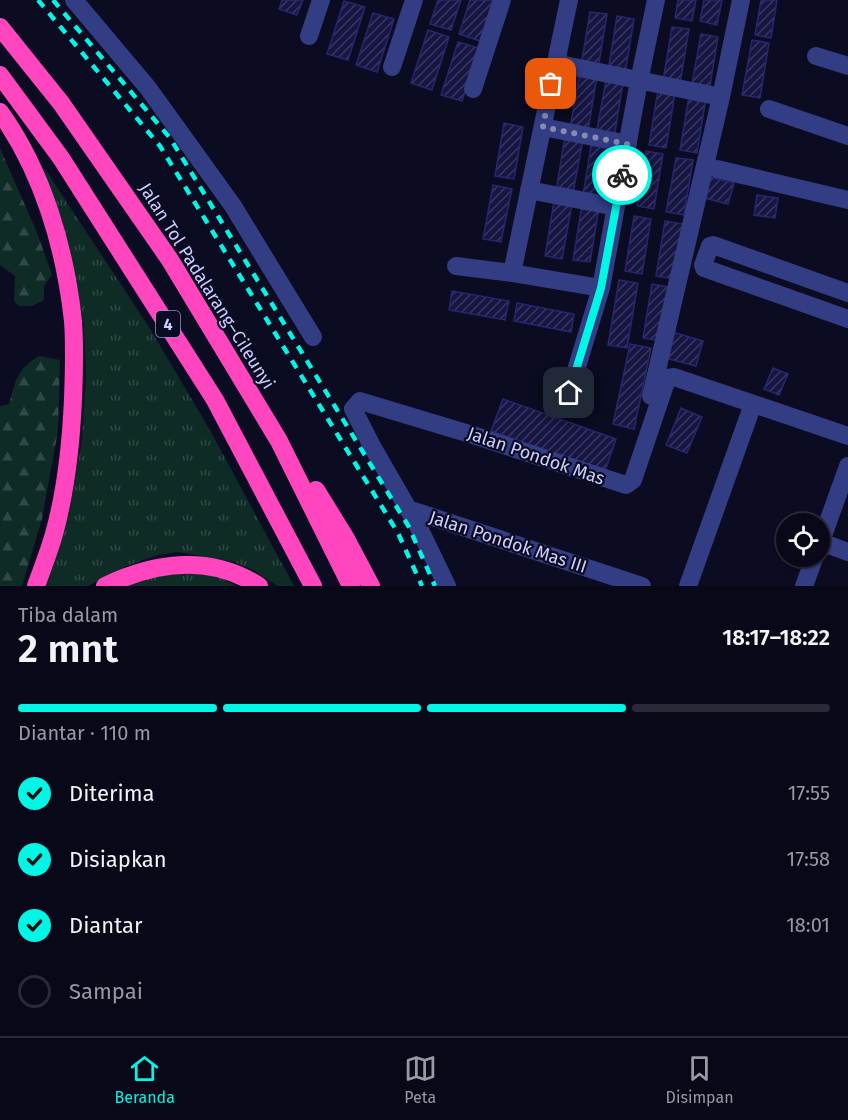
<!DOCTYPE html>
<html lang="id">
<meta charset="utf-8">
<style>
:root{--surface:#080819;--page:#112;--text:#f1f3f6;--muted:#989aa2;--line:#292938;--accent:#00f6e5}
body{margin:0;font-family:"Fira Sans",sans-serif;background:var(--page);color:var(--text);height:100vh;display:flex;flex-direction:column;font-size:22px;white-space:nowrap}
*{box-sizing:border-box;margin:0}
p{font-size:20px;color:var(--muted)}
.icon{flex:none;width:33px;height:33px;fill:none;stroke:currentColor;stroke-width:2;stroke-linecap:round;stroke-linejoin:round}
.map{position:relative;height:586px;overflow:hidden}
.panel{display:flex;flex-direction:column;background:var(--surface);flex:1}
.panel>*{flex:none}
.fabs{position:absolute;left:776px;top:513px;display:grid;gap:12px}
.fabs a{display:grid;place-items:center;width:54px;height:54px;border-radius:50%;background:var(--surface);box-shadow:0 2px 4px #0004,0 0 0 2px var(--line);font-size:30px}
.pin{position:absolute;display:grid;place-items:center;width:51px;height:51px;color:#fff;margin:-26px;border-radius:12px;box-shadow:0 3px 9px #0006}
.courier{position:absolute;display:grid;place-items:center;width:60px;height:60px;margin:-30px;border:4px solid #00f6e5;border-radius:50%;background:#fff;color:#222;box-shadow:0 2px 8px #0007}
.head em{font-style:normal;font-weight:600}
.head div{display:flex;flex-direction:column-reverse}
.head{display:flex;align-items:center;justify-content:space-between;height:102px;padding:0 18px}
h1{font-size:39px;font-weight:600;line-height:45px}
.bar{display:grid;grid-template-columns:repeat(4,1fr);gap:9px 6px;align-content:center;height:72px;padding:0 18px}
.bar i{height:8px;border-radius:4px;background:var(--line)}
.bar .on{background:var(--accent)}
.bar p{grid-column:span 4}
ol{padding:0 18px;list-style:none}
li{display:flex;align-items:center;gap:18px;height:66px}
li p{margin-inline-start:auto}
li .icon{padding:6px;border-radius:50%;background:var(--accent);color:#111;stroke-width:4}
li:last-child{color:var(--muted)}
li i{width:33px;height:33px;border:3px solid var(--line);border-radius:50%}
.tabs{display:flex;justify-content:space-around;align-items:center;height:84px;border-top:2px solid var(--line);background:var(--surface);font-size:16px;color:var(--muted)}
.tabs a{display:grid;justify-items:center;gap:3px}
.tabs .on{color:var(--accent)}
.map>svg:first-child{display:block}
.grass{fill:url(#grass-tufts)}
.forest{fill:url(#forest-firs)}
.building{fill:url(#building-hatch);stroke:#282671;stroke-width:1.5}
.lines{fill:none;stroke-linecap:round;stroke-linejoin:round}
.minor{stroke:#323d84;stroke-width:18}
.highway{stroke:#ff46be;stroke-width:18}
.rail{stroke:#00f6e5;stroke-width:4.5;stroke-dasharray:9 8;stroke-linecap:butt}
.done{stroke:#888ab1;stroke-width:6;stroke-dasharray:0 10.8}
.route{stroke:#00f6e5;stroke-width:8}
.labels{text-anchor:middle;stroke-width:4.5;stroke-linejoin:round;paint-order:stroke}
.shield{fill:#0b0b21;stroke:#9194bc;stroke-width:1.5}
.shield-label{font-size:16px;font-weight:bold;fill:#cbceff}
.street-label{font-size:18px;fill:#cbceff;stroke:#0b0b21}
</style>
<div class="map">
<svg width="848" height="586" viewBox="0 0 848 586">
<defs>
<pattern id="grass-tufts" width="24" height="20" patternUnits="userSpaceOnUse" patternTransform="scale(1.5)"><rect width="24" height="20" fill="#0e2b25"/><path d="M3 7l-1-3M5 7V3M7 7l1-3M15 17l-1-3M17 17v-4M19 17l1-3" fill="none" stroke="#304946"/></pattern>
<pattern id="forest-firs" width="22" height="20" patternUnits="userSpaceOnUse" patternTransform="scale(1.5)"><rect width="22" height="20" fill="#0e2b25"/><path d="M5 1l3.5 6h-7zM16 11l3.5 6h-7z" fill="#304946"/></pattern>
<pattern id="building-hatch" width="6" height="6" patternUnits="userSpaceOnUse" patternTransform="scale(1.5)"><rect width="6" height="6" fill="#171643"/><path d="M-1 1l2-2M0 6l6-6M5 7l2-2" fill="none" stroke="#37375f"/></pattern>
</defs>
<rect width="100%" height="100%" fill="#0b0b21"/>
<path class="grass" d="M 42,169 L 45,169 L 149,327 L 210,430 L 294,586 L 277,586 L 254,570 L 234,562 L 178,552 L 158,555 L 129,565 L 88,586 L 44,586 L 70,511 L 82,440 L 86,374 L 84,326 L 72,264 Z
M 189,572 L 214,574 L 236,586 L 124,586 L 145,578 Z"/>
<path class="forest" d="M 0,148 L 38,235 L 52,275 L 44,286 L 44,300 L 32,306 L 19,306 L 14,301 L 15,276 L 0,265 Z
M 40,356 L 60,360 L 58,431 L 42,519 L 22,586 L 0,586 L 0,406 L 9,404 C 16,381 17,367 40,356 Z"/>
<path class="building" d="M 282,0 L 303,0 L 297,15 L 279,9 Z
M 438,0 L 461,0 L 451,30 L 430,24 Z
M 470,0 L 493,0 L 480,41 L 459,34 Z
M 678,0 L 696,0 L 692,21 L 675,18 Z
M 704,0 L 722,0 L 717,25 L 700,21 Z
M 761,0 L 777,0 L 771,38 L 755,35 Z
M 344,1 L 365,7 L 348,60 L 327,54 Z
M 590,12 L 607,14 L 598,69 L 581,66 Z
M 373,13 L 394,19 L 377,72 L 356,65 Z
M 617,16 L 634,19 L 625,74 L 608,71 Z
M 672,27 L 689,29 L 680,84 L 663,81 Z
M 428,30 L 449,37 L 432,90 L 411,83 Z
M 701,34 L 718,37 L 709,92 L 691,89 Z
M 752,40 L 769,43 L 760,98 L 742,95 Z
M 458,42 L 479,48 L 462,101 L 441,95 Z
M 580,73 L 597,76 L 588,131 L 570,128 Z
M 606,80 L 623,83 L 614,138 L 596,135 Z
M 658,90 L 675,93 L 666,148 L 649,145 Z
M 689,96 L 706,98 L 697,153 L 680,150 Z
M 504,123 L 523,127 L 514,179 L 495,176 Z
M 565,136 L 583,139 L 573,193 L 556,191 Z
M 592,140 L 609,143 L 600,198 L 583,195 Z
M 646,151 L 663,154 L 654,209 L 637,206 Z
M 676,158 L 693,160 L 684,215 L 666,212 Z
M 710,177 L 734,183 L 728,204 L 704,198 Z
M 493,185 L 512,189 L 501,242 L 483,239 Z
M 757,195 L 778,198 L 775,218 L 754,215 Z
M 554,201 L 572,204 L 562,259 L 545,256 Z
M 582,205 L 599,208 L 590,262 L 573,260 Z
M 634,216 L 651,219 L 642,274 L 625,271 Z
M 665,221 L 683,224 L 673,279 L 656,276 Z
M 619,280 L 638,283 L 627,348 L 608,345 Z
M 652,284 L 670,287 L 661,341 L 643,338 Z
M 452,291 L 509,301 L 505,320 L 449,310 Z
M 517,303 L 574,314 L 571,332 L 514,321 Z
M 672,332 L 703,341 L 696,366 L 665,358 Z
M 630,344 L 651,348 L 634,429 L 613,424 Z
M 773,368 L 788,374 L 779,395 L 764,389 Z
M 503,399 L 616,439 L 605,471 L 491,431 Z
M 681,408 L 702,417 L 687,453 L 666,445 Z"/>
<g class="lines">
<path class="minor" d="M 74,0 L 148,88 L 233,206 L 313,337
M 309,36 L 321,0
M 816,56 L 848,66
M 555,63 L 721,97
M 392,67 L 414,0
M 473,89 L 502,0
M 769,109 L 848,136
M 543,127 L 628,144
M 717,169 L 848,200
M 529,190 L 616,207
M 456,266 L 512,273 L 601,288
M 512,273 L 569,0
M 848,293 L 713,245 L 710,246 L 703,265 L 704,268 L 848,319
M 569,393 L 601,288 L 639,81 L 656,0
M 651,396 L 721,97 L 741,0
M 408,509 L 642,586
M 821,542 L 848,552
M 819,547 L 848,466
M 447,586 L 418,526 L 373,448 L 353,409 L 360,401 L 473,435 L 626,485 L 633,480 L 666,382 L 668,378 L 674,377 L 848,436
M 688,586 L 753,404
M 804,586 L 815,556"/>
<path class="highway" d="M 0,27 L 61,103 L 170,260 L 279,441 L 351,586
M 0,75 L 61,158 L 215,400 L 313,586
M 0,112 C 43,172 65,248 73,321 C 75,347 74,373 73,399 C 71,444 66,491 54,534 C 49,552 42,569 36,586
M 316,490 L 345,537 L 371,586
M 105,586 C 155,562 210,554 259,586"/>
<path class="rail" d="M 38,0 L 160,146 L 398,533 L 422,586
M 53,0 L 170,138 L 409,527 L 435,586"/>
</g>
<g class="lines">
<path class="done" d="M 551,84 L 543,127 L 627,144 L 622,175"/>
<path class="route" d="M 569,393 L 601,288 L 622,175"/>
</g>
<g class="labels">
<rect class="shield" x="156" y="311" width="24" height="26" rx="4.5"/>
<g class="shield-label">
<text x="168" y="330">4</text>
</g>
<g class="street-label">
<text transform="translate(207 286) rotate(58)" y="6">Jalan Tol Padalarang–Cileunyi</text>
<text transform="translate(536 456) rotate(19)" y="6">Jalan Pondok Mas</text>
<text transform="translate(508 542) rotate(18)" y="6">Jalan Pondok Mas III</text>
</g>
</g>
</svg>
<div class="fabs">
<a><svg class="icon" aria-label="locate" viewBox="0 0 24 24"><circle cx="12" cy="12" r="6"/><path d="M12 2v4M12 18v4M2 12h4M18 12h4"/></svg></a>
</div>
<div class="pin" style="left:551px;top:84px;background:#ea580c"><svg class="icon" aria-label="bag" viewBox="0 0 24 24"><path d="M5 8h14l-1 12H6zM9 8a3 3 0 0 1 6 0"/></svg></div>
<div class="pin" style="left:569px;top:393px;background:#1f2937"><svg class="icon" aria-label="home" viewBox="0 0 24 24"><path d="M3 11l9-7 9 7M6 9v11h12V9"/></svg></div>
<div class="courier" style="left:622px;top:175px"><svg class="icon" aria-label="bike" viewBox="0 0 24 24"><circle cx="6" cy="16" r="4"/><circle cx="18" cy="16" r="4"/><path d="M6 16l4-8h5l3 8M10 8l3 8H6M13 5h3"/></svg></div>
</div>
<section class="panel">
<div class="head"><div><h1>2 mnt</h1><p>Tiba dalam</p></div><em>18:17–18:22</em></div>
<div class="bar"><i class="on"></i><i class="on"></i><i class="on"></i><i></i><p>Diantar · 110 m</p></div>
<ol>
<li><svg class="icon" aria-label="check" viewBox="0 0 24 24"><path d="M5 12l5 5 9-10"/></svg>Diterima<p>17:55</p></li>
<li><svg class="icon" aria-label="check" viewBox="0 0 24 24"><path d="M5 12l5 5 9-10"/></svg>Disiapkan<p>17:58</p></li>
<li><svg class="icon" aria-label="check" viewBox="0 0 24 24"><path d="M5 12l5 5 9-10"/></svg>Diantar<p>18:01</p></li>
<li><i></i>Sampai</li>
</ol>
</section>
<nav class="tabs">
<a class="on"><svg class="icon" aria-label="home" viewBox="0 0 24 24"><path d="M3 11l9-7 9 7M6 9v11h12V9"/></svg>Beranda</a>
<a><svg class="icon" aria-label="map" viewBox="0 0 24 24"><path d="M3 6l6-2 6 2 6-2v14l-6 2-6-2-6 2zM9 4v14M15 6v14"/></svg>Peta</a>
<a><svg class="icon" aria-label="saved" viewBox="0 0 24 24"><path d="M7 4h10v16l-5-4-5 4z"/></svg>Disimpan</a>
</nav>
